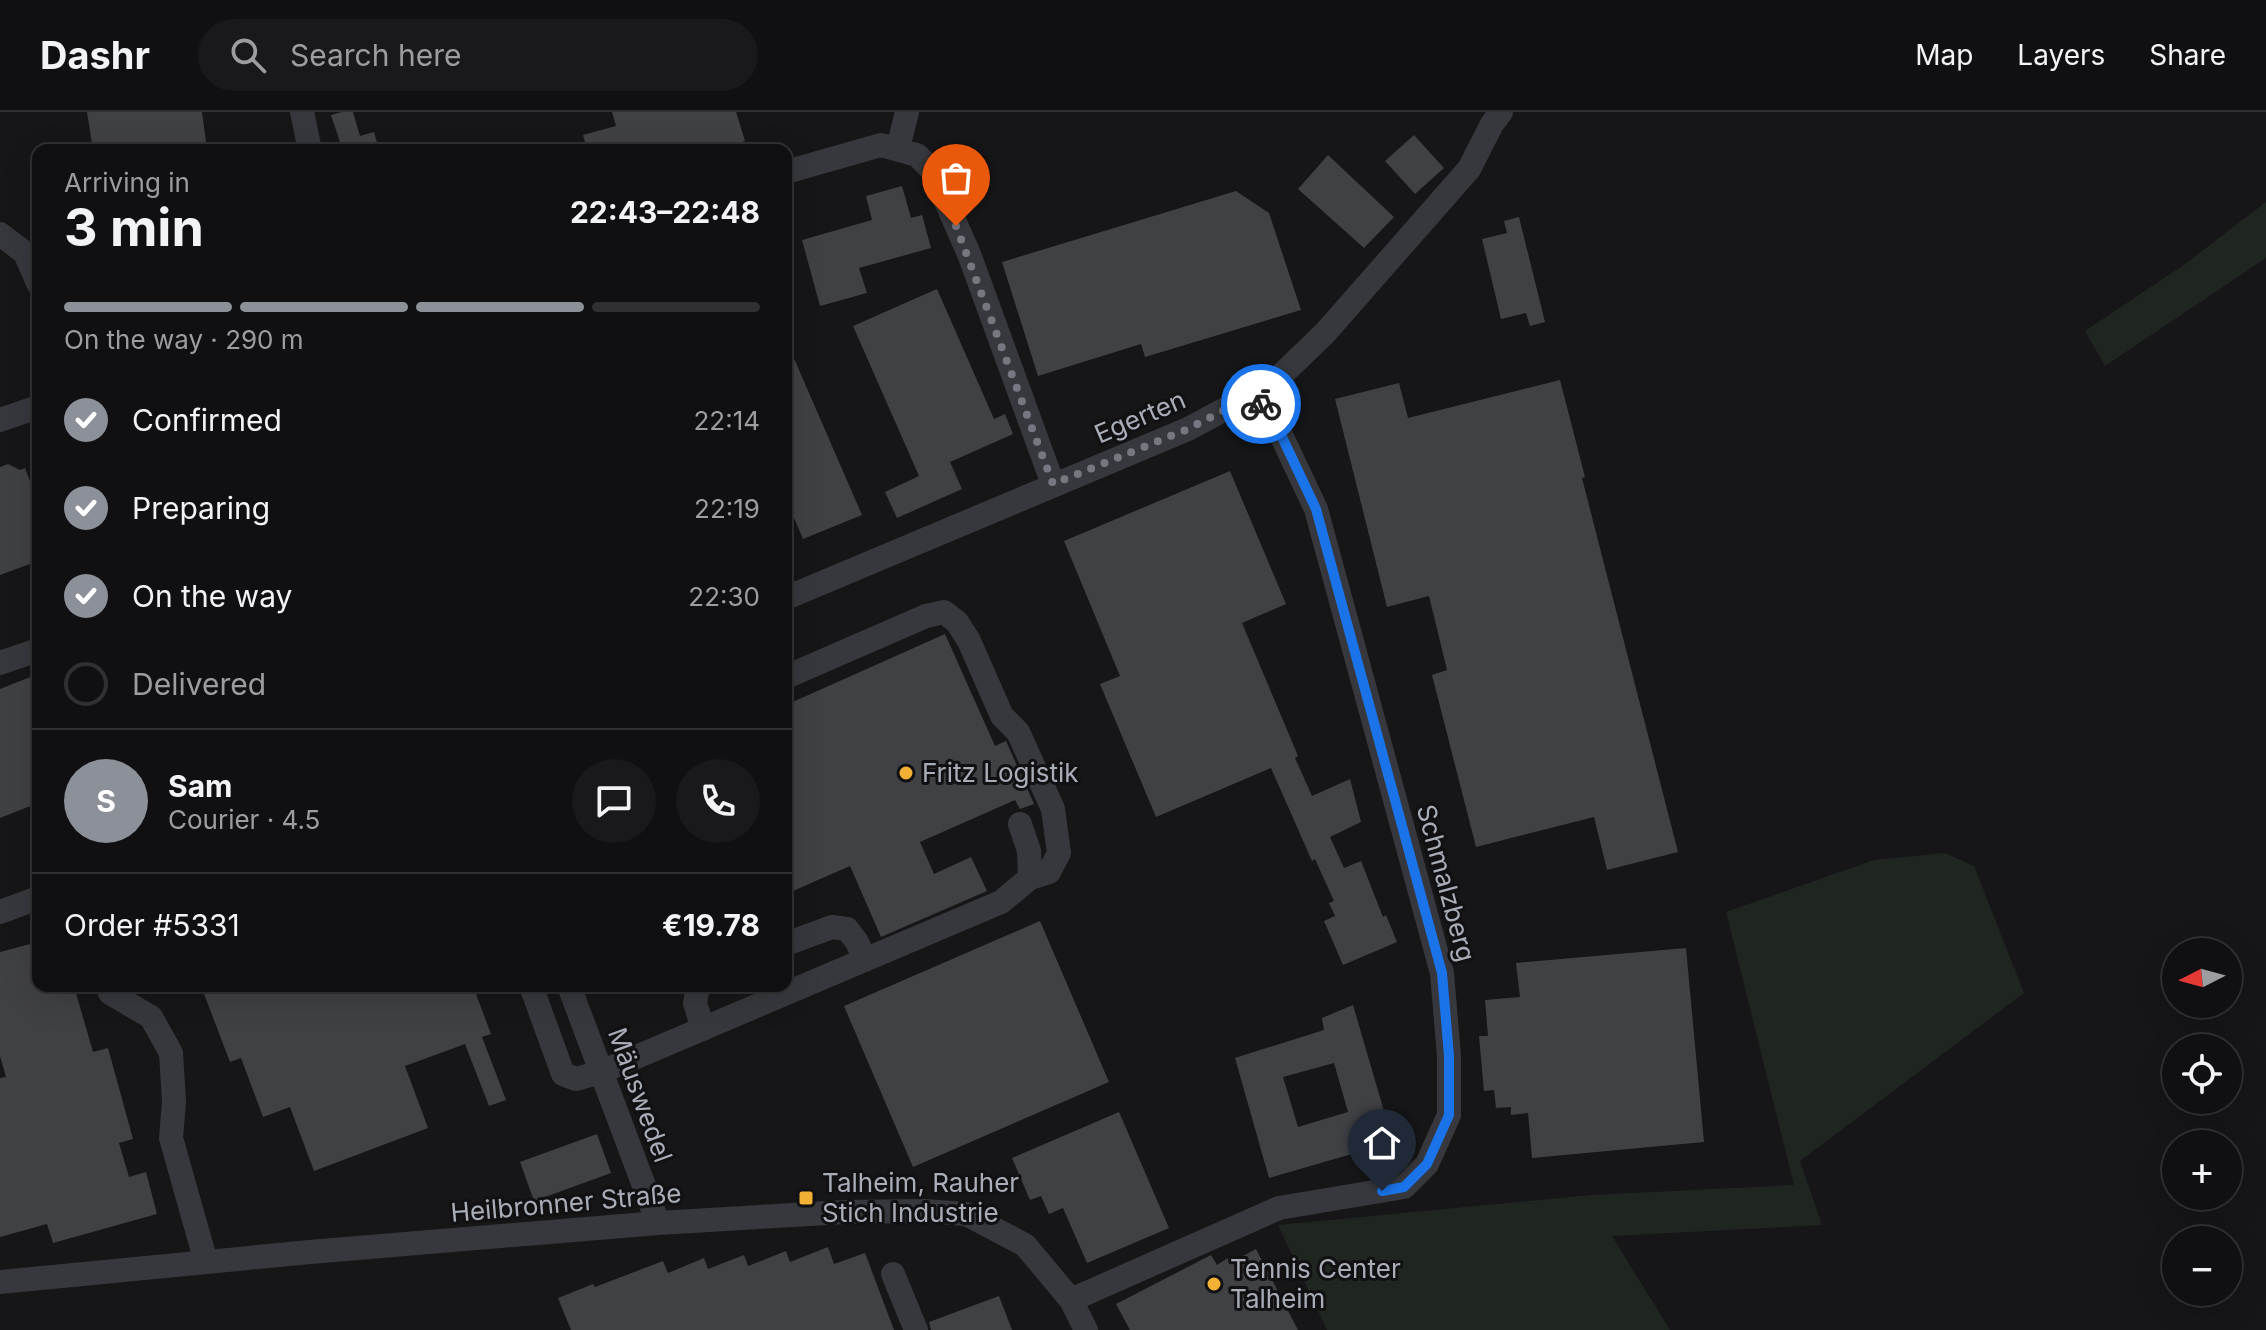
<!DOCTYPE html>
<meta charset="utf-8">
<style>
:root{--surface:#101012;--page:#19191b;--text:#f1f3f6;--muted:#9c9d9f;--line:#303032;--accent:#8c9099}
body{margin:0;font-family:Inter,sans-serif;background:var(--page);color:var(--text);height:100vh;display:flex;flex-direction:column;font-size:30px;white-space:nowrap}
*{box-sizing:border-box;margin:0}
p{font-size:26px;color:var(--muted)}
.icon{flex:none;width:44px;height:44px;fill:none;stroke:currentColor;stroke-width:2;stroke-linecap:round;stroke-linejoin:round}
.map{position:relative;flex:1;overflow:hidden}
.panel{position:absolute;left:32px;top:32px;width:760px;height:848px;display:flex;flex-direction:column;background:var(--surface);border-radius:16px;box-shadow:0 8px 32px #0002,0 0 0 2px var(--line)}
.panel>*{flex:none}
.needle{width:52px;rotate:264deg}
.fabs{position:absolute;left:2162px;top:826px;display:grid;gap:16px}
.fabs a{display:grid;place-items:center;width:80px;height:80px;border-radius:50%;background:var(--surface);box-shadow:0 8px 32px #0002,0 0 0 2px var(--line);font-size:40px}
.pin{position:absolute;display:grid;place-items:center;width:68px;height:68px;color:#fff;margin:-82px -34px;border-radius:50% 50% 50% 0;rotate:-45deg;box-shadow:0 0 8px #0007}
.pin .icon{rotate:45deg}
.courier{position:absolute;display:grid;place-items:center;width:80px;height:80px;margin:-40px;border:6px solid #1a73e8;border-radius:50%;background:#fff;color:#222;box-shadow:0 2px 10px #0007}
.headline em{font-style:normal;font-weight:700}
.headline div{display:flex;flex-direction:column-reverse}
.headline{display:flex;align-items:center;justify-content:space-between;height:136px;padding:0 32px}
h1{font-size:52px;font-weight:700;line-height:60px}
.bar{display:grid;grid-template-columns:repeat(4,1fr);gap:12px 8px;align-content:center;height:96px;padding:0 32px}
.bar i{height:10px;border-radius:6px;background:var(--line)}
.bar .current{background:var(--accent)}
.bar p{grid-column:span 4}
.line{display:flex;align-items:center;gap:20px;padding:0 32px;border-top:2px solid var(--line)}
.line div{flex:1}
.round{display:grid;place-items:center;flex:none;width:84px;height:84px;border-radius:42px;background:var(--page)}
ol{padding:0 32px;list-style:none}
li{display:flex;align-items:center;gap:24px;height:88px}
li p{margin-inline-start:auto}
li .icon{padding:8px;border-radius:50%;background:var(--accent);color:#fff;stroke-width:4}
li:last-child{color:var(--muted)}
li i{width:44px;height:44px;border:4px solid var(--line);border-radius:50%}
header{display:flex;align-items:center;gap:48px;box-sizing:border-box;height:112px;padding:0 40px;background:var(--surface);border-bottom:2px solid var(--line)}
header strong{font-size:38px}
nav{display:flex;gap:44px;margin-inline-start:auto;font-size:28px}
.search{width:560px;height:72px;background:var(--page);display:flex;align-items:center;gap:20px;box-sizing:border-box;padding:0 28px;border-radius:44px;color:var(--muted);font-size:30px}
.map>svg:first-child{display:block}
.green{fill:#1e261f}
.building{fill:#404145;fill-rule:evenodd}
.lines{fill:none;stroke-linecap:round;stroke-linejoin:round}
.minor{stroke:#37383d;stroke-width:24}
.done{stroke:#757880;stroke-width:8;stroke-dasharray:0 14.4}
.route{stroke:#1a73e8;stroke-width:10}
.poi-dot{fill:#f2b134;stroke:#111113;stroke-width:3}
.labels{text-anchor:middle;stroke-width:6;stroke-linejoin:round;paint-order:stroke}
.street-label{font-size:26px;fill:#a8adb8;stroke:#111113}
.poi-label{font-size:26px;fill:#a8adb8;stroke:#111113;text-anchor:start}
</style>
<header>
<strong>Dashr</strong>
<div class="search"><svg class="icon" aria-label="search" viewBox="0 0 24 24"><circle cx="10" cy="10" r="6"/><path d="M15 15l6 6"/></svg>Search here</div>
<nav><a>Map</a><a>Layers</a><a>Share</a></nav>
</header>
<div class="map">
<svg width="2266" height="1218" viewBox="0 0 2266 1218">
<rect width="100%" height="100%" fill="#161618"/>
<path class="green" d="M 2266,90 L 2266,146 L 2105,254 L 2085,219 L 2185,152 Z
M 1945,741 L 1974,754 L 2024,881 L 1800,1049 L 1822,1113 L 1612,1124 L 1670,1218 L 1327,1218 L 1278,1113 L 1592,1083 L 1794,1073 L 1726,800 L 1874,748 Z"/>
<path class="building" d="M 87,0 L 202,0 L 207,38 L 93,38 Z
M 342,0 L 353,0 L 360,24 L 374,20 L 379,38 L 327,38 L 326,34 L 340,30 L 331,3 Z
M 612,0 L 736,0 L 745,29 L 715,38 L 587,38 L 583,23 L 616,14 Z
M 1414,23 L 1444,56 L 1415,82 L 1385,49 Z
M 1328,43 L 1394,105 L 1364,136 L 1298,77 Z
M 902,74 L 911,106 L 922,103 L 931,136 L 859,156 L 867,181 L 820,194 L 802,128 L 872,108 L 866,84 Z
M 1236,79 L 1269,101 L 1301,198 L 1145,245 L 1141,232 L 1038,264 L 1002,150 Z
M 1519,105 L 1545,210 L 1530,214 L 1526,201 L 1501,207 L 1482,127 L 1507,121 L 1504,109 Z
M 937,177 L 994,307 L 1005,302 L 1013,322 L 950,350 L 962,377 L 897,406 L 885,380 L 919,364 L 853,214 Z
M 786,228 L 862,403 L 803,427 L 786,387 Z
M 1560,268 L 1585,365 L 1582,366 L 1678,740 L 1607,758 L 1594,705 L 1476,735 L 1432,563 L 1447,558 L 1429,484 L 1387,495 L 1335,287 L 1399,271 L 1408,306 Z
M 8,352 L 20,358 L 25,356 L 38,391 L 38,449 L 0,463 L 0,355 Z
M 1230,359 L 1286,492 L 1242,511 L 1298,644 L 1295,646 L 1312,684 L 1350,667 L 1361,710 L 1330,725 L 1344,756 L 1361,749 L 1383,805 L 1386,803 L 1397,830 L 1343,853 L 1324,809 L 1335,804 L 1329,791 L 1334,789 L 1315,747 L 1312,749 L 1271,656 L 1156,705 L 1100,572 L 1120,564 L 1064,429 Z
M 945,522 L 995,634 L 1006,629 L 1034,692 L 1020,697 L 1015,688 L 920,730 L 934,762 L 971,745 L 987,779 L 881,825 L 850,754 L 786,782 L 786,593 Z
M 38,562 L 38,691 L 0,706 L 0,577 Z
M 1040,809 L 1109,970 L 913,1055 L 844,894 Z
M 38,830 L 38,874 L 74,874 L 93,940 L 108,936 L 133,1027 L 119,1031 L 129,1065 L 146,1060 L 157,1102 L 53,1131 L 47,1112 L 0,1125 L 0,966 L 6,965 L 0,944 L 0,840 Z
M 1686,836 L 1704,1030 L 1532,1046 L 1528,1001 L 1511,1003 L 1511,995 L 1496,996 L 1494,978 L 1484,979 L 1479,924 L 1488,924 L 1485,888 L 1520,885 L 1516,851 Z
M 201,874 L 473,874 L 491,922 L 482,925 L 506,988 L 489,994 L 465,932 L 405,954 L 428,1016 L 314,1059 L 290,995 L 263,1005 L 241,946 L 230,950 Z
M 1353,893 L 1393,1030 L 1269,1066 L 1235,946 L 1324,918 L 1322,906 ZM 1334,951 L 1348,1000 L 1298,1015 L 1283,965 Z
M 1119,1000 L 1169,1116 L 1087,1151 L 1063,1096 L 1049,1102 L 1041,1084 L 1030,1088 L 1012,1046 Z
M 597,1022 L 611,1061 L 534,1089 L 520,1050 Z
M 828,1135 L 834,1152 L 865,1141 L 894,1218 L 571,1218 L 558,1186 L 593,1172 L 595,1175 L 663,1149 L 668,1161 L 704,1146 L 708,1157 L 744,1143 L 748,1154 L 786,1139 L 790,1150 Z
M 1256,1137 L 1298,1218 L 1130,1218 L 1116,1192 L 1211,1143 L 1217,1153 L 1228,1146 L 1230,1151 Z
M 999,1184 L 1012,1218 L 931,1218 L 929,1210 Z"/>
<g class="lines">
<path class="minor" d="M 302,0 L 310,38
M 898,36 L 907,0
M 786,60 L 881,33 L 917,43 L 932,58 L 969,142 L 1053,372
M 0,122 L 25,141 L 38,171
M 0,308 L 38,295
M 786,486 L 1188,317 L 1272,272 L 1325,221 L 1469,57 L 1492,12 L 1501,0
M 0,551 L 38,538
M 786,565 L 926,504 L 944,500 L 957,510 L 969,529 L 1002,604 L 1018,620 L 1053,697 L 1059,741 L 1049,760 L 1030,766
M 0,800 L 38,786
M 786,832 L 832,815 L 847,817 L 857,830 L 865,848
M 108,874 L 110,881 L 151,905 L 171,941 L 174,990 L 171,1026 L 206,1150
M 531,874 L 563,962 L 576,967 L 601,960 L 1001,790 L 1030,766 L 1029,739 L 1020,712
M 569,874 L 658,1111
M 698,874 L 695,891 L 703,917
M 893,1162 L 916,1218
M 0,1170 L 310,1140 L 658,1111 L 844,1100 L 924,1099 L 966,1102 L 1025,1133 L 1071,1188 L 1086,1218
M 1071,1188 L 1279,1096 L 1404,1075 L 1427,1052 L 1449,1003 L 1449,944 L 1442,861 L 1316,397 L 1282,325 L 1255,282"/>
</g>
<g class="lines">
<path class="done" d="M 956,114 L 1053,372 L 1188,317 L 1255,282 L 1261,292"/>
<path class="route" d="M 1261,292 L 1282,325 L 1316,397 L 1442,861 L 1449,944 L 1449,1003 L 1427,1052 L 1404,1075 L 1382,1079"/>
</g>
<g class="poi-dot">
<circle cx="906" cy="661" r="8"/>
<rect x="798" y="1078" width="16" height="16" rx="4"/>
<circle cx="1214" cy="1172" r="8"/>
</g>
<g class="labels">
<g class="street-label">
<text transform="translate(1140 305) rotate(-23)" y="9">Egerten</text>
<text transform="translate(1446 771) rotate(75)" y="9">Schmalzberg</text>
<text transform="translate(640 983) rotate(70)" y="9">Mäuswedel</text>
<text transform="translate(566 1091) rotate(-5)" y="9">Heilbronner Straße</text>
</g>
<g class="poi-label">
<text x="922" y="670">Fritz Logistik</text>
<text x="822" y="1080">Talheim, Rauher<tspan x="822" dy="30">Stich Industrie</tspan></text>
<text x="1230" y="1166">Tennis Center<tspan x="1230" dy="30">Talheim</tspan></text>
</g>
</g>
</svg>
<div class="fabs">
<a><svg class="needle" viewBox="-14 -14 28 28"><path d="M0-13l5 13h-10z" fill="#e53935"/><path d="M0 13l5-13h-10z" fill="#9c9d9f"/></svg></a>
<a><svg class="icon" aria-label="locate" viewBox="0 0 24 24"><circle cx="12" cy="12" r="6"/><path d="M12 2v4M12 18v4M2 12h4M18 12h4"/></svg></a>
<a>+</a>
<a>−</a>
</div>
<div class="pin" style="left:956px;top:114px;background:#ea580c"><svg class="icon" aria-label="bag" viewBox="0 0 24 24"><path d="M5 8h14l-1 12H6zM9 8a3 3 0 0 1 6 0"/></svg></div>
<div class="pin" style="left:1382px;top:1079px;background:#1f2937"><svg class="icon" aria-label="home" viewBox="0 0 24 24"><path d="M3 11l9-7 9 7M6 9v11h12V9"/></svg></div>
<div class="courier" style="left:1261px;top:292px"><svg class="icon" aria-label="bike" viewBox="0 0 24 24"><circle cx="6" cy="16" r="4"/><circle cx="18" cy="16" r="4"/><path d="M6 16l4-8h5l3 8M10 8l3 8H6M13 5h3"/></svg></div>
<section class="panel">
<div class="headline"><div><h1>3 min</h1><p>Arriving in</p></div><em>22:43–22:48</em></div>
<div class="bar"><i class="current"></i><i class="current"></i><i class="current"></i><i></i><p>On the way · 290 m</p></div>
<ol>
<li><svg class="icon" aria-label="check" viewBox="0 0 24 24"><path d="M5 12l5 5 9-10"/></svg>Confirmed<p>22:14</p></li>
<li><svg class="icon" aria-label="check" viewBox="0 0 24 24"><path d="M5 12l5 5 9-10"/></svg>Preparing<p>22:19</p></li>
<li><svg class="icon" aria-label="check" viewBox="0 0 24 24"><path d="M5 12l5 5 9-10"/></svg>On the way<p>22:30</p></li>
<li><i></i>Delivered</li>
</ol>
<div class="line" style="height:144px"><b class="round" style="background:var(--accent);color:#fff">S</b><div><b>Sam</b><p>Courier · 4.5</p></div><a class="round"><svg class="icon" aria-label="chat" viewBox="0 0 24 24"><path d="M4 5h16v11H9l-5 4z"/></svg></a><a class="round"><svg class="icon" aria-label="phone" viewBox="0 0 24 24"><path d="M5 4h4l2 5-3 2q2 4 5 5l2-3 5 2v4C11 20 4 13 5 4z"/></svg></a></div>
<div class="line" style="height:104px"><div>Order #5331</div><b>€19.78</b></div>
</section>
</div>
